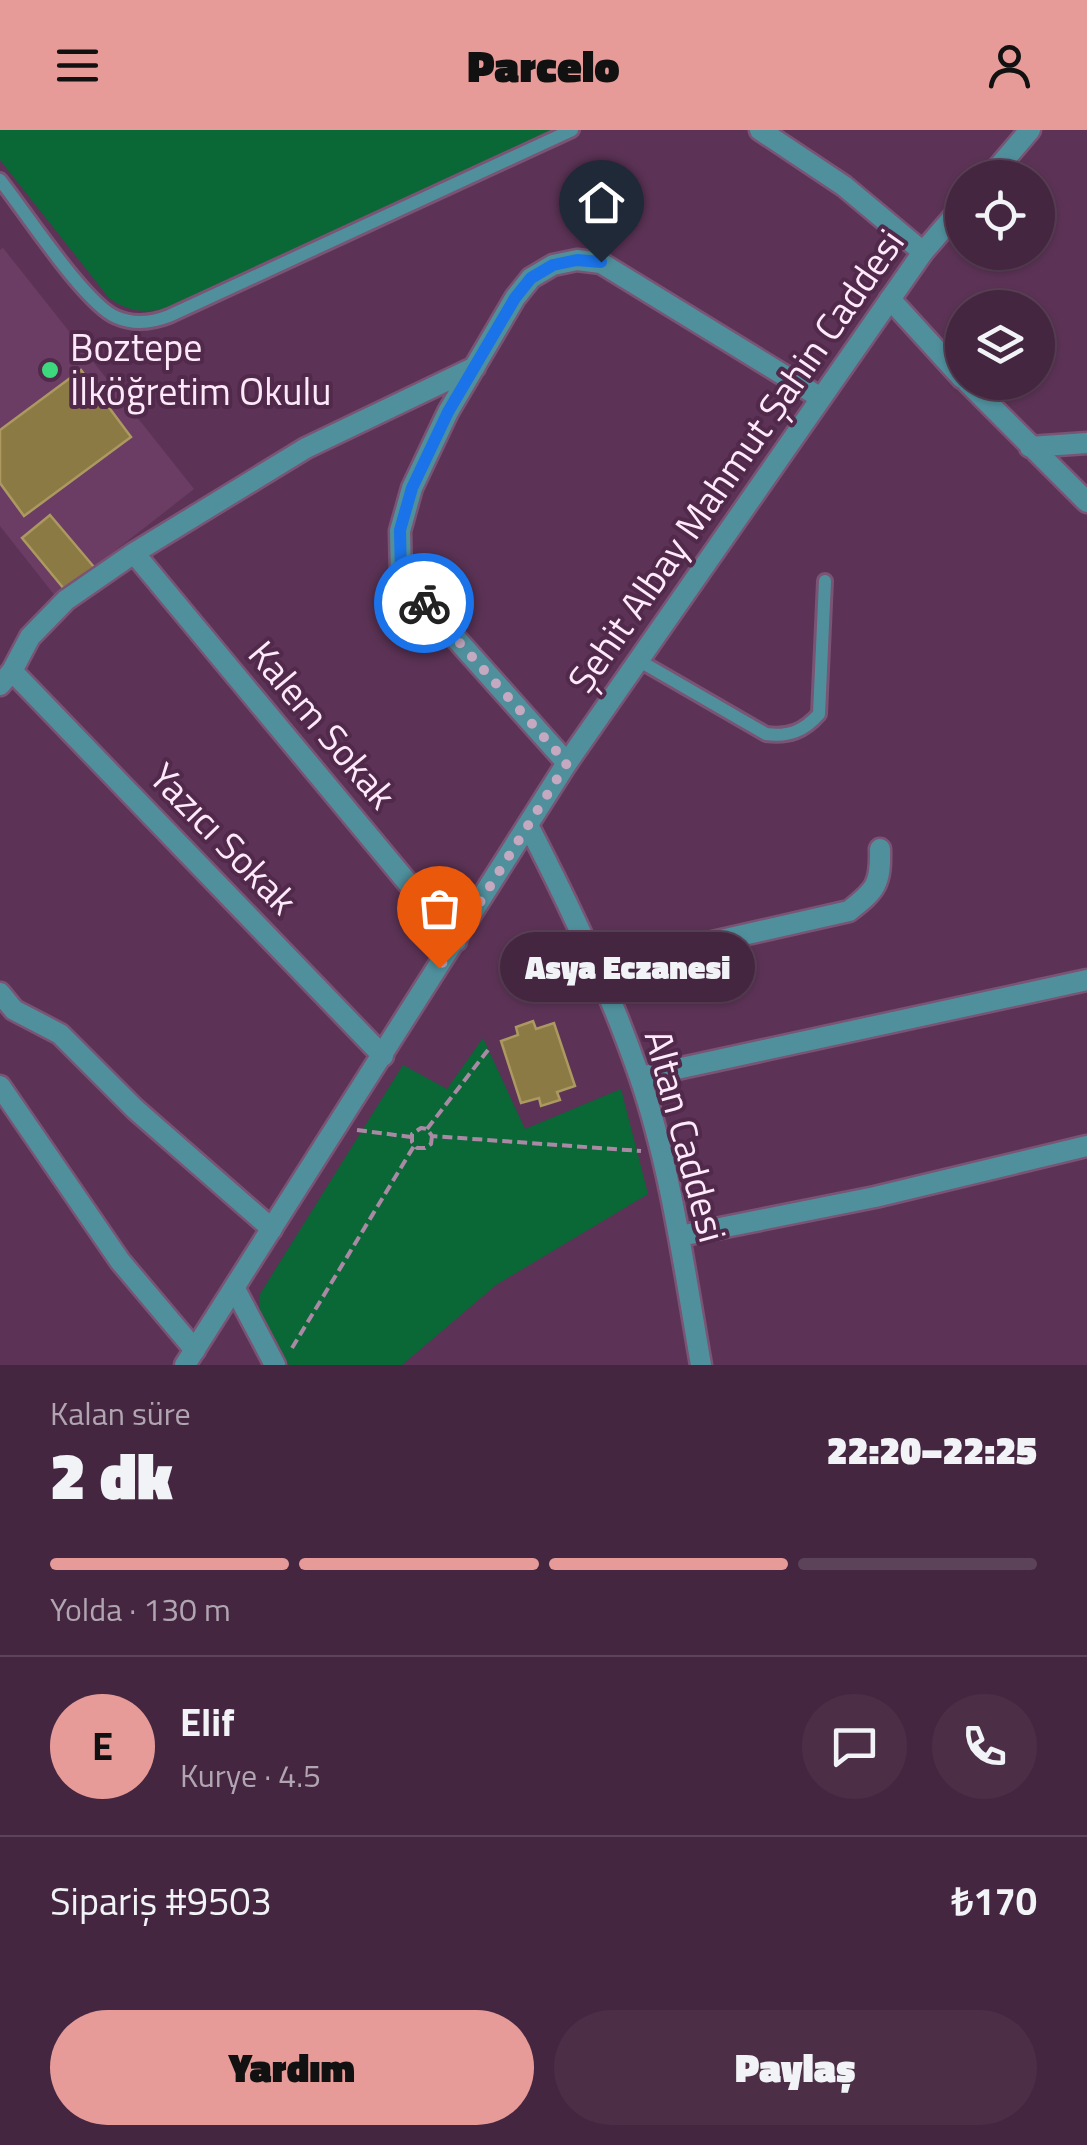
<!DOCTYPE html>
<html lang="tr">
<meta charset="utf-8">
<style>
:root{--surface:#452640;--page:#4c2e47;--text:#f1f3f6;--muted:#b0a5b1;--line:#5d4359;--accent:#e69b98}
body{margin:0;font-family:"Titillium Web",sans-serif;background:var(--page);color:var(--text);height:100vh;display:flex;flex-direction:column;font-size:38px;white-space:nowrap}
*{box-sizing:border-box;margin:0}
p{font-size:32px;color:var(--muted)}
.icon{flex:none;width:55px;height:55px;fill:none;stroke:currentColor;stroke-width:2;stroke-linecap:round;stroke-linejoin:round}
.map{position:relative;height:1235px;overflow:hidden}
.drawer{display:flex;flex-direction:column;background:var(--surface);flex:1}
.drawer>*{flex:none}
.fabs{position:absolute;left:945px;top:30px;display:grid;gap:20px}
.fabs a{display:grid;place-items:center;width:110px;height:110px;border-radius:50%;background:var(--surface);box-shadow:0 2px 8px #0004,0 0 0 2px var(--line);font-size:50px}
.pin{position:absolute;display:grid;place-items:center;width:85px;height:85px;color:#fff;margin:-102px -42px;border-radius:50% 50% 50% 0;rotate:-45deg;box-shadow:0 0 10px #0007}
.pin .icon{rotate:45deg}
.courier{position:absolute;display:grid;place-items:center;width:100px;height:100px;margin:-50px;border:8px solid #1a73e8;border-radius:50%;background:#fff;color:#222;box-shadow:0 2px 12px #0007}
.bubble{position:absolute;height:70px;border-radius:35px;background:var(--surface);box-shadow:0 2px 8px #0004,0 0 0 2px var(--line);font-size:32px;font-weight:800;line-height:70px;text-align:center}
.summary em{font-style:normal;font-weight:800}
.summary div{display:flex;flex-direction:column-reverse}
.summary{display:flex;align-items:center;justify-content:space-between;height:170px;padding:0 50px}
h1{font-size:65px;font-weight:800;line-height:75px}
.bar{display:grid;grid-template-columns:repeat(4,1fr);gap:15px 10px;align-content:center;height:120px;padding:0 50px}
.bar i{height:12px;border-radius:8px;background:var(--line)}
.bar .active{background:var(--accent)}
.bar p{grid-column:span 4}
.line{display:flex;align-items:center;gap:25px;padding:0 50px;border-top:2px solid var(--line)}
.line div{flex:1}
.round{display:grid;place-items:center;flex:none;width:105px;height:105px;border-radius:52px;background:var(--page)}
.primary-button{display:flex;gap:20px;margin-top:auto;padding:20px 50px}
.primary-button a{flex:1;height:115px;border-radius:60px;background:var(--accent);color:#111;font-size:40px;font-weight:800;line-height:115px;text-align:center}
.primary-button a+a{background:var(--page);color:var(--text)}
header{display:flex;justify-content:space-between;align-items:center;height:130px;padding:0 50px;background:var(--accent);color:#111;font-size:45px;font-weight:800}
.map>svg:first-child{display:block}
.built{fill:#6b3d64}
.green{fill:#0a6736}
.building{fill:#8b7a43;stroke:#ab9961;stroke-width:2.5}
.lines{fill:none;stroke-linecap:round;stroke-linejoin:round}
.service-casing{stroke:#795474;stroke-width:18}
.minor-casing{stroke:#795474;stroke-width:25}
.tertiary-casing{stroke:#795474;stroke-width:25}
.path{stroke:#a989a4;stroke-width:4;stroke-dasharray:10 5;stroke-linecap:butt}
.service{stroke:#50909d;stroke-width:12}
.minor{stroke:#50909d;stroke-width:20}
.tertiary{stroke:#50909d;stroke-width:20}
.done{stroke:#c5a9c1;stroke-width:10;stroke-dasharray:0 18}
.route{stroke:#1a73e8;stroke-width:12}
.poi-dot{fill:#3dd77e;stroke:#51294b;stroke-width:4}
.labels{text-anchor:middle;stroke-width:8;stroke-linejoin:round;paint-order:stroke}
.poi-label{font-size:38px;fill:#fee9fa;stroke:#51294b;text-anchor:start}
.street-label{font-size:38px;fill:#fee9fa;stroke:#51294b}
</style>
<header><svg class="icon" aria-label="menu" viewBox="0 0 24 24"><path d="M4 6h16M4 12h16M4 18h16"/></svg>Parcelo<svg class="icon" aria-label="person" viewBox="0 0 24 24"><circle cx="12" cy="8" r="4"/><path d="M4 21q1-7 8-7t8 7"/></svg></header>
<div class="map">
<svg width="1087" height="1235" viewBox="0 0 1087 1235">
<rect width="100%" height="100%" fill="#5c3356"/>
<path class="built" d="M 3,118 L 194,359 L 56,467 L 0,396 L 0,120 Z"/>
<path class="green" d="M 0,0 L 552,0 L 167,178 C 145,184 127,181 109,168 L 0,30 Z
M 483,908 L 525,999 L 621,959 L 648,1064 L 496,1155 L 402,1235 L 289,1235 C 277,1214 255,1189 260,1164 L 403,935 L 447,959 Z"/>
<path class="building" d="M 81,240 L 131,307 L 24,386 L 0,353 L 0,300 Z
M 50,385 L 94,437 L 65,460 L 22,408 Z
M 533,891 L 536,899 L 554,893 L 575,956 L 557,962 L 560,970 L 541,976 L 539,968 L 521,973 L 501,911 L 518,905 L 516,897 Z"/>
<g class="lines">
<g class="service-casing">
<path id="service" d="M 0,50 C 24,80 85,174 116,187 C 134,195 151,193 169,186 L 572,0
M 638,530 L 766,604 C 789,607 804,601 819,584 L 825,451"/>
</g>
<g class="minor-casing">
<path id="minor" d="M 760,0 L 844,56 L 923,122
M 890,169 L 962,248
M 967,252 L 1087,372
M 1030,317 L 1087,313
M 134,423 L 456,811
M 12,541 L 383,926
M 0,555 L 12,541 L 30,507 L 66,470 L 134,423 L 306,318 L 475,237
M 567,633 L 401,447 L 400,401 L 412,358 L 448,282 L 515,168 L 531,148 L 553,135 L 577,130 L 601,133 L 821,268
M 528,695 C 570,776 609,858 639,945 C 671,1038 684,1138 701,1235
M 598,838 L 849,781 C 876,760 881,754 880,719
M 0,863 L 14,880 L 60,904 L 135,979 L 272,1099
M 640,947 L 1087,850
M 0,956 L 120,1131 L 195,1220
M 680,1106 L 875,1067 L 1087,1016
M 235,1159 L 275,1235"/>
</g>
<g class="tertiary-casing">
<path id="tertiary" d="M 989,48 L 1030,0
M 185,1235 L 567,633 L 923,122 L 962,77"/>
</g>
<path class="path" d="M 427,999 L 488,920
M 357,1000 L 411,1007
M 432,1006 L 431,1014 L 425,1018 L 417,1018 L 412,1012 L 412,1004 L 421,998 L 427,999 L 432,1006 L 641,1021
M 292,1218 L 414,1016"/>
<use href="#service" class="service"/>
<use href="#minor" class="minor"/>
<use href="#tertiary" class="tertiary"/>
</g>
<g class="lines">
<path class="done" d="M 424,473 L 567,633 L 439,838"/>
<path class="route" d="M 424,473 L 401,447 L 400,400 L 412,358 L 448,282 L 515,168 L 531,148 L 553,135 L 577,130 L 601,132"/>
</g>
<circle class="poi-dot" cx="50" cy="240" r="10"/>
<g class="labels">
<g class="poi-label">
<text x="70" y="231">Boztepe<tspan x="70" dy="44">İlköğretim Okulu</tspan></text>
</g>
<g class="street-label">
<text transform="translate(736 331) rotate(-55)" y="13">Şehit Albay Mahmut Şahin Caddesi</text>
<text transform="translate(322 595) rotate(50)" y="13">Kalem Sokak</text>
<text transform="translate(223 709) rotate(46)" y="13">Yazıcı Sokak</text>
<text transform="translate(685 1006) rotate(75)" y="13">Altan Caddesi</text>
</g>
</g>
</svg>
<div class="fabs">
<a><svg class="icon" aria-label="locate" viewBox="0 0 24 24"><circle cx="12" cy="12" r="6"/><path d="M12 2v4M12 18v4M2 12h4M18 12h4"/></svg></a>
<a><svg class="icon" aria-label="layers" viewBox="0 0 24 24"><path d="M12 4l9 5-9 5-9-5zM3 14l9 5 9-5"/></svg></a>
</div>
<div class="pin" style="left:439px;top:838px;background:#ea580c"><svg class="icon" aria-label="bag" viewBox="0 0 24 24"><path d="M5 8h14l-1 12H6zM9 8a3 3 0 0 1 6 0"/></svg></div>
<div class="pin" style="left:601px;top:132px;background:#1f2937"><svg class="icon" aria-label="home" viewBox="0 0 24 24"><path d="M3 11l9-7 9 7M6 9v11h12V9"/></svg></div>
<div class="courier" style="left:424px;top:473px"><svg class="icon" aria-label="bike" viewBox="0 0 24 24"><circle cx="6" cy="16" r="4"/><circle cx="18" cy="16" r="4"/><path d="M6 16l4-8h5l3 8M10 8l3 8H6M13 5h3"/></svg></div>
<div class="bubble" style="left:500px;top:802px;width:255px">Asya Eczanesi</div>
</div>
<section class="drawer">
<div class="summary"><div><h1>2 dk</h1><p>Kalan süre</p></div><em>22:20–22:25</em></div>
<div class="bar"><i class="active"></i><i class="active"></i><i class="active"></i><i></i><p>Yolda · 130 m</p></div>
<div class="line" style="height:180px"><b class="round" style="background:var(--accent);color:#111">E</b><div><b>Elif</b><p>Kurye · 4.5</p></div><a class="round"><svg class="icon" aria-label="chat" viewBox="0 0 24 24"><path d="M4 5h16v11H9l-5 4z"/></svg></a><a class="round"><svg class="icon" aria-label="phone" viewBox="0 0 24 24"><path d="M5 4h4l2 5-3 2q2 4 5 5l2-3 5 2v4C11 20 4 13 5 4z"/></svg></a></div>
<div class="line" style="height:130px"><div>Sipariş #9503</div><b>₺170</b></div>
<div class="primary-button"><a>Yardım</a><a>Paylaş</a></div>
</section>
